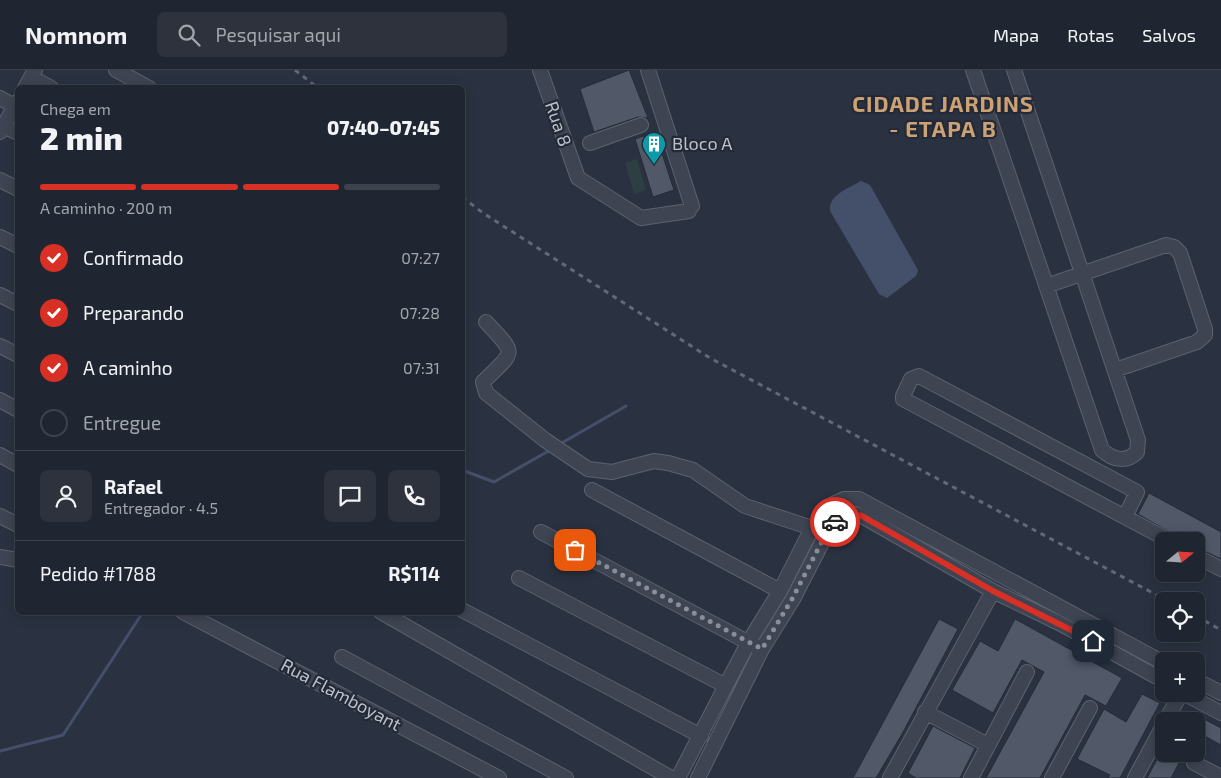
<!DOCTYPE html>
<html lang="pt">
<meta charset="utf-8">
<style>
:root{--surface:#202631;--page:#2d323d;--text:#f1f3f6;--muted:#a2a5ab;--line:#3d434d;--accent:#d93025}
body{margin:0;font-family:"Exo 2",sans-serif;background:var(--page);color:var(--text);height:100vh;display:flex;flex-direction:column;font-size:19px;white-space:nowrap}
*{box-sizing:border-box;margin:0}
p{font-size:16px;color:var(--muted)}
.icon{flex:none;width:28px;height:28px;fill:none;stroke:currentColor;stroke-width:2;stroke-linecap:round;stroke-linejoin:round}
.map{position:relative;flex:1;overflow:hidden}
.sheet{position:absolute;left:15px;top:15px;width:450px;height:530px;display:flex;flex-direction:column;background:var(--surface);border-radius:8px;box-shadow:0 2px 12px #0003,0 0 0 1px var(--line)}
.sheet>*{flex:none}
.needle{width:32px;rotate:72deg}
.buttons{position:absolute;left:1155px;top:462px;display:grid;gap:10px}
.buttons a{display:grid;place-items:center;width:50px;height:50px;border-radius:8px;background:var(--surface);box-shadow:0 2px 12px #0003,0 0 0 1px var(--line);font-size:25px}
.pin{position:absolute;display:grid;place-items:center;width:42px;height:42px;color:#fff;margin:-21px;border-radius:10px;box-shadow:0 2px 8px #0006}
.courier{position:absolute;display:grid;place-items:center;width:50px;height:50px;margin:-25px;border:4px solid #d93025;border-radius:50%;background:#fff;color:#222;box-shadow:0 1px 6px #0007}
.summary em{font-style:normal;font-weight:800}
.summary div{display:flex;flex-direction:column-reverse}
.summary{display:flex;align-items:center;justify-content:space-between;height:85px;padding:0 25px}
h1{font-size:32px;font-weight:800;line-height:38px}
.bar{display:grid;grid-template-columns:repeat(4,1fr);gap:8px 5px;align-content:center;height:60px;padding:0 25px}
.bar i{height:6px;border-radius:4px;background:var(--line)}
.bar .selected{background:var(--accent)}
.bar p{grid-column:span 4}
.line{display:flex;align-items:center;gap:12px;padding:0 25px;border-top:1px solid var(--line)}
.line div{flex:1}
.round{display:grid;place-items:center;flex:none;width:52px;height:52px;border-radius:8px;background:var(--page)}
ol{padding:0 25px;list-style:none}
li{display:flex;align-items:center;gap:15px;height:55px}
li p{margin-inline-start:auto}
li .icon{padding:5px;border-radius:50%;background:var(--accent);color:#fff;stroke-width:4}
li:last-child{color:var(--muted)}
li i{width:28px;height:28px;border:2px solid var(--line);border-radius:50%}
header{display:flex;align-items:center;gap:30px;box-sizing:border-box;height:70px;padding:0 25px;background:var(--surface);border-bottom:1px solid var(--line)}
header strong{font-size:24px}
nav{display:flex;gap:28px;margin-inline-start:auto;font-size:18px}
.search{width:350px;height:45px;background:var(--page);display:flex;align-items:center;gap:12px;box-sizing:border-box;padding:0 18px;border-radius:8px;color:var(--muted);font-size:19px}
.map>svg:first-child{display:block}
.green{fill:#2d3f43}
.water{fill:#44506a}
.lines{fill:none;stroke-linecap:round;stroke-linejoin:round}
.stream{stroke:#44506a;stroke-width:3}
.building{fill:#515969;stroke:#252b38}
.minor-casing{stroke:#5c626e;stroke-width:16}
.minor{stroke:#3e4451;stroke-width:14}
.rail{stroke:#616877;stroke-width:3;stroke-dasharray:5 5;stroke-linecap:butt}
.done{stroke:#888e9b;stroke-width:5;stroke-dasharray:0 9}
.route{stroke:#d93025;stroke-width:6}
.labels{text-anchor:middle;stroke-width:4.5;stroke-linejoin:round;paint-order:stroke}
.street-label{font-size:18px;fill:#bbc0cb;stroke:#232936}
.poi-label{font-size:18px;fill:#bbc0cb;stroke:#232936;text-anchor:start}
.district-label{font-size:22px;font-weight:bold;letter-spacing:1px;fill:#cca275;stroke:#232936}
</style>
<header>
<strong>Nomnom</strong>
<div class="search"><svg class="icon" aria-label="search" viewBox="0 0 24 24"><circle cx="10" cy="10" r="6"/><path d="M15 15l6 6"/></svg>Pesquisar aqui</div>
<nav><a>Mapa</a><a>Rotas</a><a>Salvos</a></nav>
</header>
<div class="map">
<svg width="1221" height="708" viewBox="0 0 1221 708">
<rect width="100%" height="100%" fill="#2a3241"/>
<path class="green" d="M 637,89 L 646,120 L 634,124 L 625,93 Z"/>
<path class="water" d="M 861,111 L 870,115 L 918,200 L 916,206 L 887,228 L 879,224 L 830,141 C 828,125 849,118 861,111 Z"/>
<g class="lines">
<path class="stream" d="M 560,374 L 626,336
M 462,400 L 494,412 L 552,379
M 0,681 L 63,665 L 143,542"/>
</g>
<path class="building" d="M 629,0 L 648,48 L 638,47 L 594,62 L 580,19 Z
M 655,62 L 674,120 L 653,127 L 635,69 Z
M 1149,423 L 1221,462 L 1221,489 L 1196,477 L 1196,471 L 1185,471 L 1138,444 Z
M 939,549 L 958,559 L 902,664 L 876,708 L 853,708 Z
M 1015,549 L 1122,608 L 1106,636 L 1085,625 L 1040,708 L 986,708 L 1044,602 L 1022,590 L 993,643 L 952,620 L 980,571 L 998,581 Z
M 1142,624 L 1160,633 L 1120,708 L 1108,708 L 1110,705 L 1077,689 L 1104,639 L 1126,652 Z
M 1206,650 L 1221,658 L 1221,675 L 1199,663 Z
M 933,656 L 975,678 L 960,708 L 916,708 L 908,703 Z
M 1160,684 L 1184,684 L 1171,708 L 1147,708 Z"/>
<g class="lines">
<g class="minor-casing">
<path id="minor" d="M 116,0 L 149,18
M 540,0 L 578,108 L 641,148 L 689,141
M 648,0 L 692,136
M 973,0 L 1102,380 C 1113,390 1126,393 1137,382 L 1138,370 L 1014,0
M 31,7 L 51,18
M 25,18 L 35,0
M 0,28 L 14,36
M 3,56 L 18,63
M 0,62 L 18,31
M 590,73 L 641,55
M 0,110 L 18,119
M 0,167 L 18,176
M 1046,216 L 1166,175 L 1174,177 L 1180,183 L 1205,259 L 1205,265 L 1197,272 L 1115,300
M 0,225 L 18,234
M 486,252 C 518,286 515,280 483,312 L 486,323 L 545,370 L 588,399 L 612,402 L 654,391 L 668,393 L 693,400 L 745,436 L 812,458
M 0,276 L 18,285
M 0,330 L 18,340
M 0,385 L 18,395
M 592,420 L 780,521
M 0,446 L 18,455
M 1125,447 L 1137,422 L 919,306 L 911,309 L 903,326 L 903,329 L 1170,471
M 541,462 L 755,576
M 1196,486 L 1221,499
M 0,487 L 18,490
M 519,508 L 726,616
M 462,540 L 701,666
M 183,542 L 499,708
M 381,542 L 671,708
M 342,587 L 566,708
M 1196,610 L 1221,623
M 1185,624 L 1221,643
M 925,642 L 988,675
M 1165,651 L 1181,624
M 1194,693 L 1221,707
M 678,708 L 748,573 L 780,521 L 812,458 L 833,434 L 844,429 L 859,429 L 1164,593
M 698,708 L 762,579 L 793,529 L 829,459 L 841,446 L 851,443 L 862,446 L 993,521 L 1061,554 L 1164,611
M 890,708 L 993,521
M 971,708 L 1027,602
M 1052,708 L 1090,638
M 1135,708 L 1164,654"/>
</g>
<use href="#minor" class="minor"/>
<path class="rail" d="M 295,0 L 318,18
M 462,127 L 483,143 L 710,288 L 1168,531
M 1196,546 L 1221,560"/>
</g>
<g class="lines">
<path class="done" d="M 575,480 L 762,579 L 792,529 L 829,458 L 835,452"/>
<path class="route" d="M 835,452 C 844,444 851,443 862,446 L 993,521 L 1093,571"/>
</g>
<defs>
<g id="building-pin" transform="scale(1.25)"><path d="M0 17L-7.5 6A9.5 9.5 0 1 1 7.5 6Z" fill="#0f9aa8" stroke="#232936"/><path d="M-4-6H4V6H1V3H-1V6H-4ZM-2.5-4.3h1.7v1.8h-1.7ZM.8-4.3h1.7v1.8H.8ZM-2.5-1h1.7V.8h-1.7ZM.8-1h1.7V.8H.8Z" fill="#fff"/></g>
</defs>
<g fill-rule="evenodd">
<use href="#building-pin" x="654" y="74"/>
</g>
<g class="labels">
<g class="street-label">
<text transform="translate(558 54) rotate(71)" y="6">Rua 8</text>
<text transform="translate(341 625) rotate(28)" y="6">Rua Flamboyant</text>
</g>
<g class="poi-label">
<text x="672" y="80">Bloco A</text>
</g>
<g class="district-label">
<text x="943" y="42">CIDADE JARDINS<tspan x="943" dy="25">- ETAPA B</tspan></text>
</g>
</g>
</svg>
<div class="buttons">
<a><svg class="needle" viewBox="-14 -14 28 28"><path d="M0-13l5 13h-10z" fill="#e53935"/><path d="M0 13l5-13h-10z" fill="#a2a5ab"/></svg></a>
<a><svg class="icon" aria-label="locate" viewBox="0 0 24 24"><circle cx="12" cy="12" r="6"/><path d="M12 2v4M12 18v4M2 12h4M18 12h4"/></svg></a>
<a>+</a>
<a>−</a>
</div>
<div class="pin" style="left:575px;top:480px;background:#ea580c"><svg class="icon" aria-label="bag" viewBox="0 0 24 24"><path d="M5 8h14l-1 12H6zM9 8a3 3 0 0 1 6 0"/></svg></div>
<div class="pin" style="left:1093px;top:571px;background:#1f2937"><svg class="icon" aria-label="home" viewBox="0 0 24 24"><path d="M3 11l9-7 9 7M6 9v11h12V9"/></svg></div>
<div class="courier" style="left:835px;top:452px"><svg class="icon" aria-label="car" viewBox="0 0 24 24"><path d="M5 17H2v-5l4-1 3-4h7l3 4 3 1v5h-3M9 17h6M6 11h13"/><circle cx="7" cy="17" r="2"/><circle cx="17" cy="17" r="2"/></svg></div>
<section class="sheet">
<div class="summary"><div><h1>2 min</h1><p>Chega em</p></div><em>07:40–07:45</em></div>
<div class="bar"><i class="selected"></i><i class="selected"></i><i class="selected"></i><i></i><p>A caminho · 200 m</p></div>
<ol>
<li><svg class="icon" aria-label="check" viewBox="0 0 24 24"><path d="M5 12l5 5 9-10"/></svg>Confirmado<p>07:27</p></li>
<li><svg class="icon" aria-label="check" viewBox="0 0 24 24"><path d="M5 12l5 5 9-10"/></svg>Preparando<p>07:28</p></li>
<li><svg class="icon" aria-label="check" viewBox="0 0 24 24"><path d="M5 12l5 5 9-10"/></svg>A caminho<p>07:31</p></li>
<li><i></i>Entregue</li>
</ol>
<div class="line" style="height:90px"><a class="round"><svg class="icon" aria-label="person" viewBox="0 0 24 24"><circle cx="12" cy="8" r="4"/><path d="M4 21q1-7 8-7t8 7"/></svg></a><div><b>Rafael</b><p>Entregador · 4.5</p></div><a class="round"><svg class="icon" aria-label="chat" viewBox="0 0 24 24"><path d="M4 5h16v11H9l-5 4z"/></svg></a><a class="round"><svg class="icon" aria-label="phone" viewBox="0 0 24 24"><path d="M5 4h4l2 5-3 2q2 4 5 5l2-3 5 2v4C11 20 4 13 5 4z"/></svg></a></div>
<div class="line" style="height:65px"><div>Pedido #1788</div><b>R$114</b></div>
</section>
</div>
